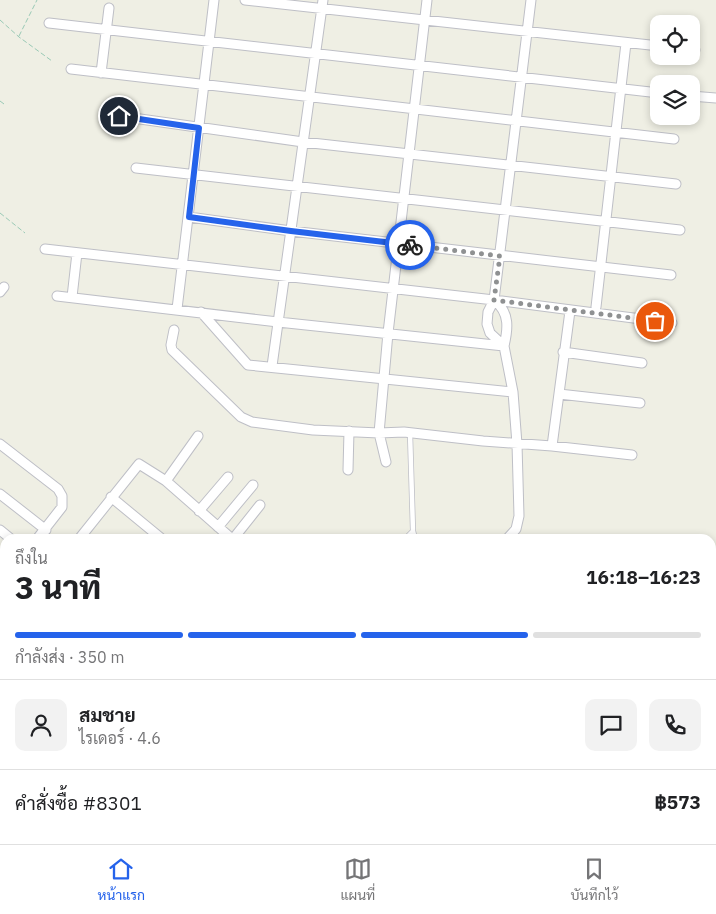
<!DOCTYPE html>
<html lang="th">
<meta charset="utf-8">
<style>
:root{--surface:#fff;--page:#f2f2f2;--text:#202124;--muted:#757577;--line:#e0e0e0;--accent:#2563eb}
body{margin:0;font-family:"IBM Plex Sans",Sarabun,sans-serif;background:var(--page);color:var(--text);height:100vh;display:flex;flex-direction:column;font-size:19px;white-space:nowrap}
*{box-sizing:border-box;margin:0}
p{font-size:16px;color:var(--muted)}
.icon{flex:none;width:28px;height:28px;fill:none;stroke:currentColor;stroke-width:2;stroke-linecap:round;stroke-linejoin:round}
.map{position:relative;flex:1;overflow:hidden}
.side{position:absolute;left:0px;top:534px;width:716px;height:311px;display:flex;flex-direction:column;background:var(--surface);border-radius:15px 15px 0 0;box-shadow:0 2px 8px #0003}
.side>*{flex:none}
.fabs{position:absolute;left:650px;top:15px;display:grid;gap:10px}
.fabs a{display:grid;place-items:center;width:50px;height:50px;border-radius:10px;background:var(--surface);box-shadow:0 2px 8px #0003;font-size:25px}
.pin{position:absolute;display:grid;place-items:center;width:42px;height:42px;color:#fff;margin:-21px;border:2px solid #fff;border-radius:50%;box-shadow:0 1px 5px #0007}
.courier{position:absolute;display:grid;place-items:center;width:50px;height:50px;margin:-25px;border:4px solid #2563eb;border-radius:50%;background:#fff;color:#222;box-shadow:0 1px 6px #0007}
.overview em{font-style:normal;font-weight:800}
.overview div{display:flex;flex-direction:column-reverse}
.overview{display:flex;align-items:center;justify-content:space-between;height:85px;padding:0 15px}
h1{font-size:32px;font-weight:800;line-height:38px}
.bar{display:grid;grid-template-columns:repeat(4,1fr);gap:8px 5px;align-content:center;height:60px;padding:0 15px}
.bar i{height:6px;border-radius:4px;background:var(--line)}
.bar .on{background:var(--accent)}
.bar p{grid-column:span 4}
.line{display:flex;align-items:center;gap:12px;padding:0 15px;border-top:1px solid var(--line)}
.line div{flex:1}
.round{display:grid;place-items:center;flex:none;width:52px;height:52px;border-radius:10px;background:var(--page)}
.dock{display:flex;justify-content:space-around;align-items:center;height:70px;border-top:1px solid var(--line);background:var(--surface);font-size:14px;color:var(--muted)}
.dock a{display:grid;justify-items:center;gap:2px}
.dock .on{color:var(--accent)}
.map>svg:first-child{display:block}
.grass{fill:url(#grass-dots)}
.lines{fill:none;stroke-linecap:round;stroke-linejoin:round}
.lane-casing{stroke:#bebfc6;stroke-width:6}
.street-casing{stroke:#bebfc6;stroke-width:11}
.primary-casing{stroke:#f5f756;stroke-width:16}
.path{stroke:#99c9b5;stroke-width:1;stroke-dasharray:5 2.5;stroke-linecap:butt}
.lane{stroke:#fff;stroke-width:4.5}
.street{stroke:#fff;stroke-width:9}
.primary{stroke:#f4ffaa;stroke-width:14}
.done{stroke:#8f9192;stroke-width:5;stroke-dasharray:0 9}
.route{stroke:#2563eb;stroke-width:6}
</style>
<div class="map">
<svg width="716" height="844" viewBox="0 0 716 844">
<defs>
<pattern id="grass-dots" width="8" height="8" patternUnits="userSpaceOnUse" patternTransform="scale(1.25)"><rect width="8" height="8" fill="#c0e8cc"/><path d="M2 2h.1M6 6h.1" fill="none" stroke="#9fbfa9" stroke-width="1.8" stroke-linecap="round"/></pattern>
</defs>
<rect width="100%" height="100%" fill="#efefe4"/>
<path class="grass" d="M 509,840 L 653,840 L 651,844 L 511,844 Z"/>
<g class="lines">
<g class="lane-casing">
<path id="lane" d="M 413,531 L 415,539
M 405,539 L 413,531 L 410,433
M 711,679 L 716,678
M 0,754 L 5,755
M 0,788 L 5,785
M 711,790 L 716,788
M 676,840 L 679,844
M 191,844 L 192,840
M 222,844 L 223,840
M 242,844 L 244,840"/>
</g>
<g class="street-casing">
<path id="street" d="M 245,0 L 659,46
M 49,23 L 659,93
M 691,50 L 695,50
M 71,69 L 674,139
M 101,73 L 109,8
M 691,96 L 716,98
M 119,116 L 303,142 L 676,184
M 136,168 L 680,230
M 189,217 L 291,231 L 671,275
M 45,249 L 494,300 L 672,323
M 0,292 L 4,287
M 57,296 L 278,322 L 504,346 C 508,329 510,313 495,301
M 72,297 L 77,253
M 596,307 L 626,43
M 177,309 L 214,0
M 201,312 L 248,365 L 513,392
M 174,330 L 171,345 L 172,350 L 241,417 L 252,422 L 313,430 L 379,433 L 404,432 L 483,441 L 552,446 L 632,455
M 563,352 L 642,363
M 272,366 L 323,0
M 559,394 L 640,403
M 0,444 L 58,489 L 62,496 L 62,507 L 37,539
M 552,446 L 570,311
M 386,462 L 379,433 L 388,333 L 427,0
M 348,470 L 349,431
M 166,481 L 198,436
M 0,494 L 46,530
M 111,497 L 162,539
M 199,511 L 228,477
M 218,527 L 253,485
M 0,530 L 11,539
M 79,539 L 139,464 L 166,481 L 232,539
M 233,539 L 260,505
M 507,539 L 516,529 L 519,516 L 517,444 L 513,392 L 504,346 L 490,333 L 487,324 L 488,312 L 494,300 L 531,0
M 0,560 L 5,558
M 0,589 L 5,593
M 0,686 L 5,687
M 0,799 L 5,794
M 102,840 L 107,844"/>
</g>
<g class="primary-casing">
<path id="primary" d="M 0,713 L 5,714
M 0,742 L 5,743
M 352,840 L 366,844
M 448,840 L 463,844"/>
</g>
<path class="path" d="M 0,20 L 19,37 L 52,61
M 19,36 L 37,0
M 0,101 L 4,104
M 0,213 L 25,233"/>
<use href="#lane" class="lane"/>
<use href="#street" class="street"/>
<use href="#primary" class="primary"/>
</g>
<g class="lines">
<path class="done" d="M 410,245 L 500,256 L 494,300 L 655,321"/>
<path class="route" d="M 119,116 L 199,128 L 189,217 L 291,231 L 410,245"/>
</g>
</svg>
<div class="fabs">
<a><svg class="icon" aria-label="locate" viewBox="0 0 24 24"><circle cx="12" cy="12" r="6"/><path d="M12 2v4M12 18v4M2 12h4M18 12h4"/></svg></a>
<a><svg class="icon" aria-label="layers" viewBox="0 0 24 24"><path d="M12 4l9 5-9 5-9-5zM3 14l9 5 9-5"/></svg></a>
</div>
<div class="pin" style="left:655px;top:321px;background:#ea580c"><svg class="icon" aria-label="bag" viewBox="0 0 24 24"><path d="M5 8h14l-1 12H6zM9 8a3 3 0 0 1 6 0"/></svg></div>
<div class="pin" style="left:119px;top:116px;background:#1f2937"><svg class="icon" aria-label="home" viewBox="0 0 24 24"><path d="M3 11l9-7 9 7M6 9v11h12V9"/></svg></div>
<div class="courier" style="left:410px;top:245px"><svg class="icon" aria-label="bike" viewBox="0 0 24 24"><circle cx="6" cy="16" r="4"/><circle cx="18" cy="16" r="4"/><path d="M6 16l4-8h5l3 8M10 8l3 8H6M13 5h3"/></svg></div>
<section class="side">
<div class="overview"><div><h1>3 นาที</h1><p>ถึงใน</p></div><em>16:18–16:23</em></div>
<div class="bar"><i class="on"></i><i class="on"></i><i class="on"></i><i></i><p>กำลังส่ง · 350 m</p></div>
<div class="line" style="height:90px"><a class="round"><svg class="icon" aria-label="person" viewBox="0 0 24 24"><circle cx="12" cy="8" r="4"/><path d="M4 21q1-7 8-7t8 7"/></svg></a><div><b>สมชาย</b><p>ไรเดอร์ · 4.6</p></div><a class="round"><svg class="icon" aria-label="chat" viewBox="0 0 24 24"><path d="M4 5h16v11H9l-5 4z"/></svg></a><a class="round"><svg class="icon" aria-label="phone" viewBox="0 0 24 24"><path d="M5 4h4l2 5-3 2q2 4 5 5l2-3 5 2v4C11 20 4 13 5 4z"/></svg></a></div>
<div class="line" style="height:65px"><div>คำสั่งซื้อ #8301</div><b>฿573</b></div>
</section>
</div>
<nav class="dock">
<a class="on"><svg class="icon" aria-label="home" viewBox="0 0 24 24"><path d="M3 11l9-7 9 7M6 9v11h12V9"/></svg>หน้าแรก</a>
<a><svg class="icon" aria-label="map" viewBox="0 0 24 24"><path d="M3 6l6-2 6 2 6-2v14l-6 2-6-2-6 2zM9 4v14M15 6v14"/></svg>แผนที่</a>
<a><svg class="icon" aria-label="saved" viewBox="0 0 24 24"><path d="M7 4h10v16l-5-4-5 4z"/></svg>บันทึกไว้</a>
</nav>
